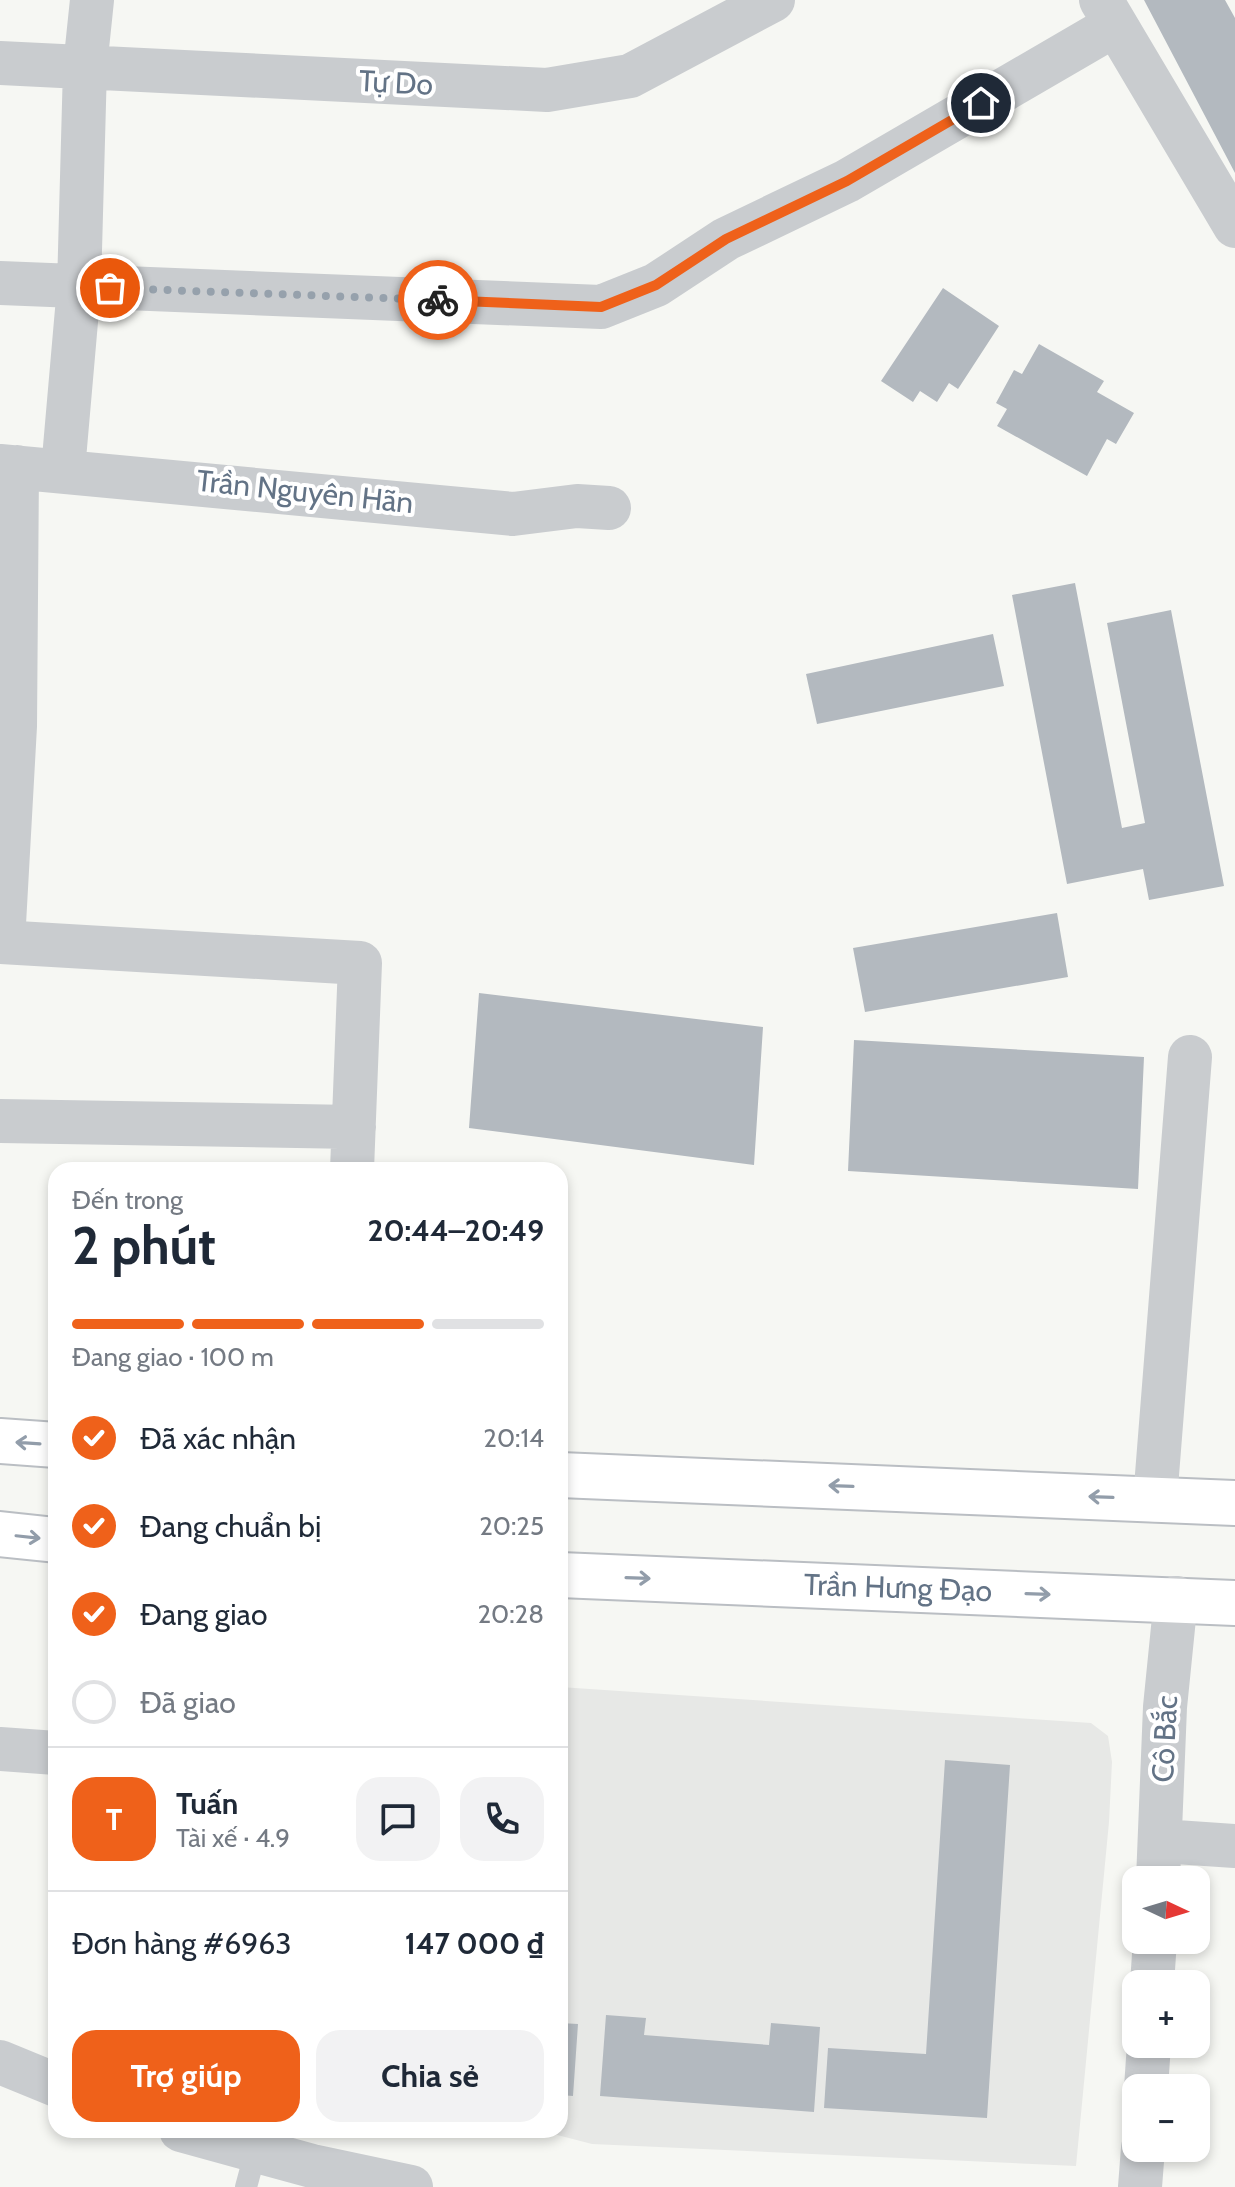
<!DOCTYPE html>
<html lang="vi">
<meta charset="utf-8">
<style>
:root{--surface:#fff;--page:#f2f2f3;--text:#1f2937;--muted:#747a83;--line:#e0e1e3;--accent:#ef611a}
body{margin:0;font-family:Cabin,sans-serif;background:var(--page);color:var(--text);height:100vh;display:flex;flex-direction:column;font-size:30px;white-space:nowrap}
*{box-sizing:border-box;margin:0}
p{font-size:26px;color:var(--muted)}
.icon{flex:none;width:44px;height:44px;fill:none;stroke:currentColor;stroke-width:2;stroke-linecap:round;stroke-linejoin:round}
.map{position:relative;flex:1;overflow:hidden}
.panel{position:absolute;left:48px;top:1162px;width:520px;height:976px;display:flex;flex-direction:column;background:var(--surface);border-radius:24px;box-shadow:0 4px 12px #0003}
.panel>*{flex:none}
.needle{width:52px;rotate:94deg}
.fabs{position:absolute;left:1122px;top:1866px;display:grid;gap:16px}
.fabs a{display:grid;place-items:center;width:88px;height:88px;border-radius:16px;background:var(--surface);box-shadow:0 4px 12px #0003;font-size:40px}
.pin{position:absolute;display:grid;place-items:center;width:68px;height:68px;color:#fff;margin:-34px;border:4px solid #fff;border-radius:50%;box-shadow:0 2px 8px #0007}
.courier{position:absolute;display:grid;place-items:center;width:80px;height:80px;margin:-40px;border:6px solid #ef611a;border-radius:50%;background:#fff;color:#222;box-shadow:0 2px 10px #0007}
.headline em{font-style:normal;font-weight:700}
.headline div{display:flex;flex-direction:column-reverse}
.headline{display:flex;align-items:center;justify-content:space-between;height:136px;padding:0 24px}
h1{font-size:52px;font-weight:700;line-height:60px}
.bar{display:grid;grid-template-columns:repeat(4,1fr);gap:12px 8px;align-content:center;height:96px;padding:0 24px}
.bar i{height:10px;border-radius:6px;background:var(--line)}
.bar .current{background:var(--accent)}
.bar p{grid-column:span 4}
.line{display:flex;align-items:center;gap:20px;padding:0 24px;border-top:2px solid var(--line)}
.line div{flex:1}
.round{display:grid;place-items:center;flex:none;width:84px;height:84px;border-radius:24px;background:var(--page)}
ol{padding:0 24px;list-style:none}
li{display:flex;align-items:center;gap:24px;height:88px}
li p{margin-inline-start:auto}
li .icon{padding:8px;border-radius:50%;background:var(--accent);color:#fff;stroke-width:4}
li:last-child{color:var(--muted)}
li i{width:44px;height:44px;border:4px solid var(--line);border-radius:50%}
.cta{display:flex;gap:16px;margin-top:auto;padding:16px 24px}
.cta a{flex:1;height:92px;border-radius:24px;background:var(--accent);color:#fff;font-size:32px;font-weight:700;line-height:92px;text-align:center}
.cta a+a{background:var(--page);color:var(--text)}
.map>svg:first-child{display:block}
.built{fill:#e7e8e6}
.building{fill:#b3b9bf}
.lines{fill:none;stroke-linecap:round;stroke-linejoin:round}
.secondary-casing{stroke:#babec3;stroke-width:48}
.service{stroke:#c9cccf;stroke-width:22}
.minor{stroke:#c9cccf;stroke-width:44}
.secondary{stroke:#fff;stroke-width:44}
.oneway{stroke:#929daa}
.done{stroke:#96a1ac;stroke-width:8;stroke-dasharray:0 14.4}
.route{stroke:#ef611a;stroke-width:10}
.labels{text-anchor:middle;stroke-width:8;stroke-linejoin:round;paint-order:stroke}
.street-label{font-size:30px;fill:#637386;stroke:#fff}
</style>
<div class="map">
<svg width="1235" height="2187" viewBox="0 0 1235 2187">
<rect width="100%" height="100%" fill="#f6f7f3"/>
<path class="built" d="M 560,1687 L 1091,1723 L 1108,1736 L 1112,1762 L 1109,1822 L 1076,2166 L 592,2144 L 538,2130 L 560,2130 Z"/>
<path class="building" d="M 1144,0 L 1225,0 L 1235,18 L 1235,173 Z
M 943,288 L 999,326 L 958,389 L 949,383 L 937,402 L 920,391 L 913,402 L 881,381 Z
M 1039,344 L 1104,381 L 1097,392 L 1134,413 L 1116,444 L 1107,439 L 1087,476 L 997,426 L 1007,409 L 996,403 L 1014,370 L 1022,374 Z
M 1075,583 L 1122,828 L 1145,823 L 1107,623 L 1171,610 L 1224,886 L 1149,900 L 1143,869 L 1067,884 L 1012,595 Z
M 993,634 L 1004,686 L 817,724 L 806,674 Z
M 1057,913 L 1068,977 L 865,1012 L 853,948 Z
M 479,993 L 763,1027 L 754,1165 L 469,1128 Z
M 854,1040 L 1144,1057 L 1138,1189 L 848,1171 Z
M 945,1760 L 1010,1765 L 987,2118 L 824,2108 L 828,2048 L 926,2054 Z
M 606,2015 L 646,2018 L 644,2035 L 769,2045 L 771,2023 L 820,2027 L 814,2112 L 600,2096 Z
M 560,2023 L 578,2024 L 573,2096 L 560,2095 Z"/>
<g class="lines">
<g class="secondary-casing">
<path id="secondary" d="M 0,1441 L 56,1445
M 560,1475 L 1235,1503
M 0,1534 L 56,1540
M 560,1575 L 1235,1603"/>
</g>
<path class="service" d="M 246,2187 L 256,2150"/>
<path class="minor" d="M 1101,0 L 1235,226
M 0,63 L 547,90 L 630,76 L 773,0
M 0,283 L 601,307 L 656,285 L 726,239 L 847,181 L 1115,25
M 0,466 L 513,514 L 577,506 L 609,508
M 63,470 L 79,287 L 85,67 L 92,0
M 0,942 L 360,963 L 352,1170
M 3,942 L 15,726 L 17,467
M 0,1121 L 354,1127
M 1155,1500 L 1190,1057
M 0,1749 L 56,1753
M 1161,1841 L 1235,1846
M 1158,1880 L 1165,1707 L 1176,1598
M 1152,1984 L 1155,1940
M 0,2062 L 56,2085
M 1146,2088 L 1149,2044
M 181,2130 L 312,2166 L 411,2187
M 1140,2187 L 1143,2148"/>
<use href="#secondary" class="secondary"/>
</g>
<defs><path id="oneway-shaft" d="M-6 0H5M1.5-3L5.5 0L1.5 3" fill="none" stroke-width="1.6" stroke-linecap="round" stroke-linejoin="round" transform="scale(2)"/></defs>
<g class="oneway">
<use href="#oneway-shaft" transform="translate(28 1443) rotate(-176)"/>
<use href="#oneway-shaft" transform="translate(841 1486) rotate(-178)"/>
<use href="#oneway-shaft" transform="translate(1101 1497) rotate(-178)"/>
<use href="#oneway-shaft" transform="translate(28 1537) rotate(6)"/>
<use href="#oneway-shaft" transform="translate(638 1578) rotate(2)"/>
<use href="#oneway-shaft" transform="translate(1038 1594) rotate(2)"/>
</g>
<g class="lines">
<path class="done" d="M 110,288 L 438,300"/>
<path class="route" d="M 438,300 L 601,307 L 656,285 L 726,239 L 847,181 L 981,103"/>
</g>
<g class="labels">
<g class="street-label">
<text transform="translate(396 83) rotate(3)" y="10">Tự Do</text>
<text transform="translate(305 492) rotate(6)" y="10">Trần Nguyên Hãn</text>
<text transform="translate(898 1588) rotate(2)" y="10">Trần Hưng Đạo</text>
<text transform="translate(1165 1739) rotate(-87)" y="10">Cô Bắc</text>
</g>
</g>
</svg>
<div class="fabs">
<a><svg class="needle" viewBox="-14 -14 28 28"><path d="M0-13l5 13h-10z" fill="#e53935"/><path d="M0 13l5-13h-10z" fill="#747a83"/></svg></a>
<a>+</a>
<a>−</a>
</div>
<div class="pin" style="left:110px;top:288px;background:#ea580c"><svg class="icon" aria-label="bag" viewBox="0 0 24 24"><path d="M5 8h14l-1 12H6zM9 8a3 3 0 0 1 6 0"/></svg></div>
<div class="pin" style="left:981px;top:103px;background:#1f2937"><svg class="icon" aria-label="home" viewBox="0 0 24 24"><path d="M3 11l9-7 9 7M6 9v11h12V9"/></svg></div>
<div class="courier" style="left:438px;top:300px"><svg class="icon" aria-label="bike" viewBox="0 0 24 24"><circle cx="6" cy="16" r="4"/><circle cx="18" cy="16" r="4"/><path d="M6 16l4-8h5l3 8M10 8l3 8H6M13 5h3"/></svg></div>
<section class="panel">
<div class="headline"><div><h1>2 phút</h1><p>Đến trong</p></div><em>20:44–20:49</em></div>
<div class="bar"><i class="current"></i><i class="current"></i><i class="current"></i><i></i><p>Đang giao · 100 m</p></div>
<ol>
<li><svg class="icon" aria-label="check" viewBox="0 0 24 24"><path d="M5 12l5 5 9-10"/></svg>Đã xác nhận<p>20:14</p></li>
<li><svg class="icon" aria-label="check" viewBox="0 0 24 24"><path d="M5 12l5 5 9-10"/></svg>Đang chuẩn bị<p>20:25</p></li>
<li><svg class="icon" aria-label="check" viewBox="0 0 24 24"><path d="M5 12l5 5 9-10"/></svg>Đang giao<p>20:28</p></li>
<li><i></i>Đã giao</li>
</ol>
<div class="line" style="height:144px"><b class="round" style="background:var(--accent);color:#fff">T</b><div><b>Tuấn</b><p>Tài xế · 4.9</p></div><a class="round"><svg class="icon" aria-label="chat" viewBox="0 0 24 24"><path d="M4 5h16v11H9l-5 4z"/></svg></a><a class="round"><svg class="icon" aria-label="phone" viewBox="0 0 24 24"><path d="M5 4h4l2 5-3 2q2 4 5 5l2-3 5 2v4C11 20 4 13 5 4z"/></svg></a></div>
<div class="line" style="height:104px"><div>Đơn hàng #6963</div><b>147 000 ₫</b></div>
<div class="cta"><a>Trợ giúp</a><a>Chia sẻ</a></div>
</section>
</div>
